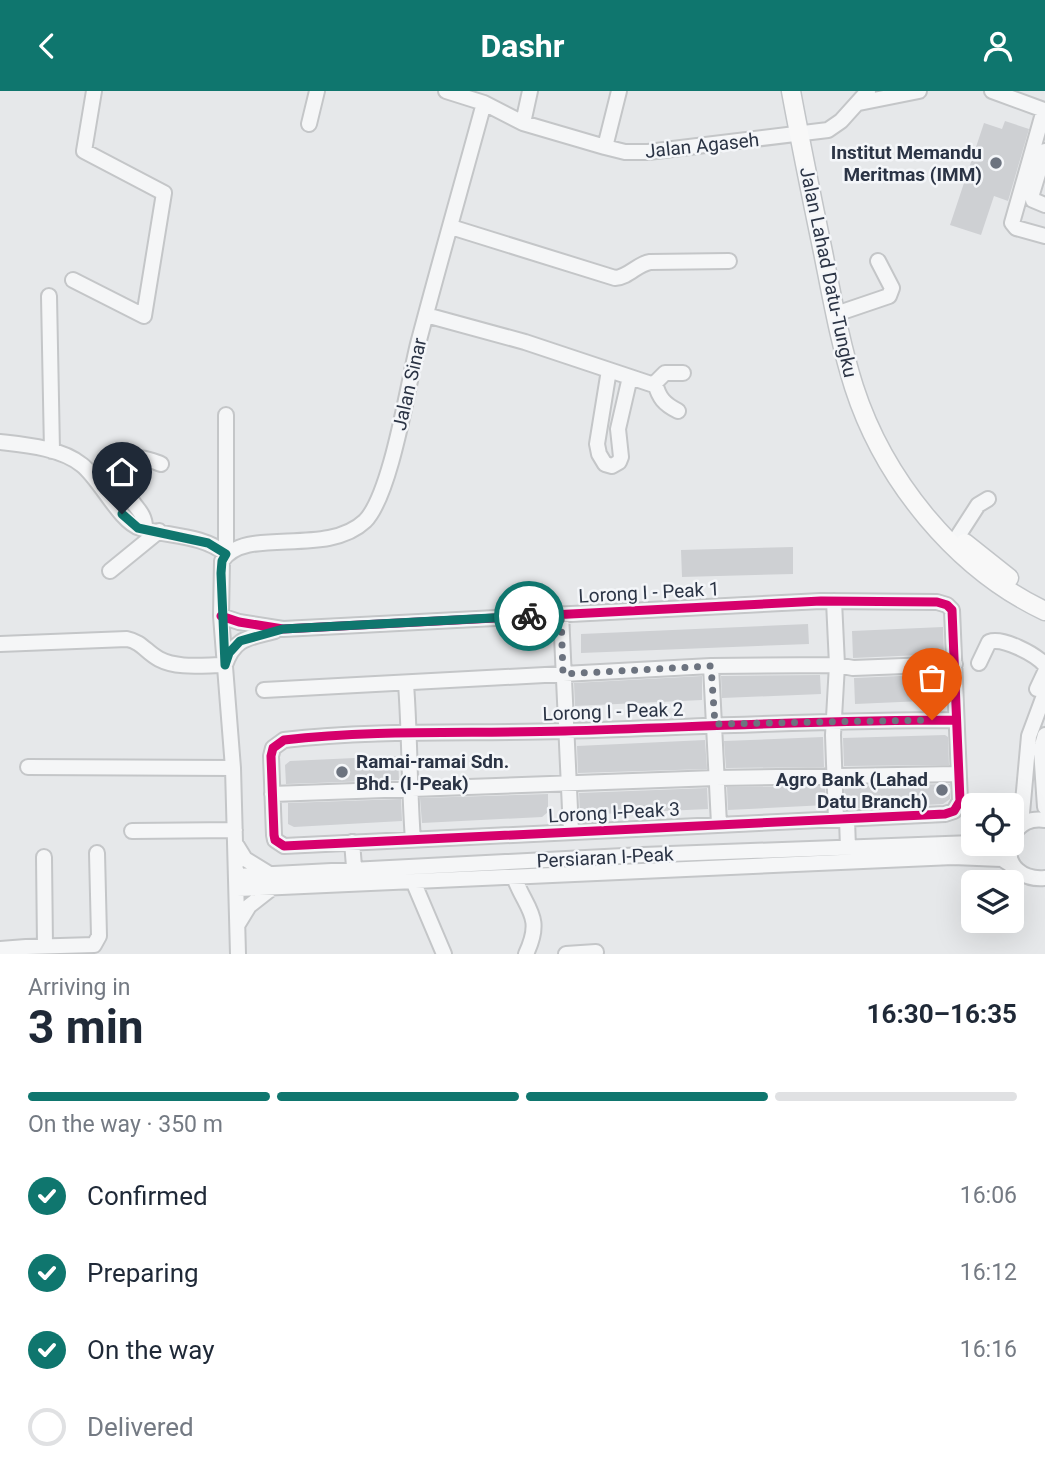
<!DOCTYPE html>
<meta charset="utf-8">
<style>
:root{--surface:#fff;--page:#f6f6f7;--text:#1f2937;--muted:#747a83;--line:#e0e1e3;--accent:#0f766e}
body{margin:0;font-family:Roboto,sans-serif;background:var(--page);color:var(--text);height:100vh;display:flex;flex-direction:column;font-size:26px;white-space:nowrap}
*{box-sizing:border-box;margin:0}
p{font-size:23px;color:var(--muted)}
.icon{flex:none;width:38px;height:38px;fill:none;stroke:currentColor;stroke-width:2;stroke-linecap:round;stroke-linejoin:round}
.map{position:relative;height:863px;overflow:hidden}
.panel{display:flex;flex-direction:column;background:var(--surface);flex:1}
.panel>*{flex:none}
.tools{position:absolute;left:961px;top:702px;display:grid;gap:14px}
.tools a{display:grid;place-items:center;width:63px;height:63px;border-radius:10px;background:var(--surface);box-shadow:0 7px 28px #0002;font-size:35px}
.pin{position:absolute;display:grid;place-items:center;width:60px;height:60px;color:#fff;margin:-72px -30px;border-radius:50% 50% 50% 0;rotate:-45deg;box-shadow:0 0 7px #0007}
.pin .icon{rotate:45deg}
.courier{position:absolute;display:grid;place-items:center;width:70px;height:70px;margin:-35px;border:5px solid #0f766e;border-radius:50%;background:#fff;color:#222;box-shadow:0 2px 9px #0007}
.overview em{font-style:normal;font-weight:700}
.overview div{display:flex;flex-direction:column-reverse}
.overview{display:flex;align-items:center;justify-content:space-between;height:119px;padding:0 28px}
h1{font-size:46px;font-weight:700;line-height:52px}
.bar{display:grid;grid-template-columns:repeat(4,1fr);gap:10px 7px;align-content:center;height:84px;padding:0 28px}
.bar i{height:9px;border-radius:5px;background:var(--line)}
.bar .selected{background:var(--accent)}
.bar p{grid-column:span 4}
ol{padding:0 28px;list-style:none}
li{display:flex;align-items:center;gap:21px;height:77px}
li p{margin-inline-start:auto}
li .icon{padding:7px;border-radius:50%;background:var(--accent);color:#fff;stroke-width:4}
li:last-child{color:var(--muted)}
li i{width:38px;height:38px;border:4px solid var(--line);border-radius:50%}
header{display:flex;justify-content:space-between;align-items:center;height:91px;padding:0 28px;background:var(--accent);color:#fff;font-size:32px;font-weight:700}
.map>svg:first-child{display:block}
.building{fill:#ced0d3}
.lines{fill:none;stroke-linecap:round;stroke-linejoin:round}
.minor-casing{stroke:#c4c6c8;stroke-width:18}
.major-casing{stroke:#c2c5c8;stroke-width:21}
.minor{stroke:#f5f6f7;stroke-width:14}
.major{stroke:#f8f8f8;stroke-width:18}
.cycleway-casing{stroke:#f4f6f9;stroke-width:13}
.cycleway{stroke:#d6006c;stroke-width:9}
.done{stroke:#6c737f;stroke-width:7;stroke-dasharray:0 12.6}
.route{stroke:#0f766e;stroke-width:9}
.poi-dot{fill:#6c737f;stroke:#f4f6f9;stroke-width:2.5}
.labels{text-anchor:middle;stroke-width:5;stroke-linejoin:round;paint-order:stroke}
.street-label{font-size:19px;fill:#2b3445;stroke:#f4f6f9}
.poi-label{font-size:19px;font-weight:bold;fill:#2b3445;stroke:#f4f6f9;text-anchor:end}
</style>
<header><svg class="icon" aria-label="back" viewBox="0 0 24 24"><path d="M15 5l-7 7 7 7"/></svg>Dashr<svg class="icon" aria-label="person" viewBox="0 0 24 24"><circle cx="12" cy="8" r="4"/><path d="M4 21q1-7 8-7t8 7"/></svg></header>
<div class="map">
<svg width="1045" height="863" viewBox="0 0 1045 863">
<rect width="100%" height="100%" fill="#e6e8ea"/>
<path class="building" d="M 1005,30 L 1029,38 L 1008,110 L 994,105 L 981,144 L 950,134 L 984,32 L 1002,38 Z
M 793,456 L 793,483 L 682,486 L 681,459 Z
M 808,533 L 809,553 L 581,562 L 581,543 Z
M 943,536 L 944,563 L 853,567 L 852,540 Z
M 945,583 L 946,609 L 855,613 L 854,587 Z
M 820,584 L 821,603 L 722,607 L 721,585 Z
M 702,585 L 702,609 L 575,615 L 574,592 Z
M 945,644 L 948,646 L 949,674 L 844,675 L 843,647 Z
M 823,646 L 824,676 L 726,677 L 724,650 Z
M 705,649 L 707,678 L 578,682 L 577,655 Z
M 398,665 L 399,689 L 286,693 L 285,674 L 290,670 Z
M 950,693 L 950,708 L 943,713 L 845,718 L 844,695 Z
M 825,695 L 826,714 L 728,719 L 727,696 Z
M 707,697 L 708,718 L 580,724 L 579,702 Z
M 548,703 L 548,721 L 542,726 L 422,732 L 420,707 Z
M 401,708 L 402,730 L 294,736 L 288,733 L 288,712 Z"/>
<g class="lines">
<g class="minor-casing">
<path id="minor" d="M 446,0 L 484,12 L 523,32 L 605,56 L 625,61 L 648,61 L 828,39 L 841,30 L 868,0
M 992,0 L 1044,19 L 1012,132 L 1016,137 L 1045,145
M 859,12 L 919,0
M 523,32 L 530,0
M 309,33 L 317,0
M 605,56 L 619,0
M 1045,60 L 1032,103 L 1033,109 L 1045,114
M 451,136 L 615,187 C 629,186 637,173 650,171 L 729,170
M 73,189 L 144,225 L 164,102 L 84,60 L 94,0
M 49,205 L 52,360
M 836,223 L 889,205 L 892,197 L 878,170
M 426,224 L 525,251 L 651,293 L 655,292 L 665,282 L 683,282
M 609,279 L 597,353 L 599,363 L 605,373 L 612,375 L 619,371 L 621,366 L 618,338 L 630,286
M 655,292 C 659,307 664,313 678,320
M 226,324 L 226,463
M 0,351 C 26,354 61,357 82,374 C 100,388 120,431 140,437 C 169,446 201,443 226,463
M 145,438 C 146,418 128,414 126,396 C 125,388 127,380 129,372 C 139,363 150,369 161,373
M 958,445 L 978,414 L 988,408
M 110,480 L 159,440
M 834,510 L 837,574 L 833,644 L 836,728
M 561,523 L 571,740
M 221,525 L 239,531 L 283,538 L 821,510 L 937,511 L 947,514 L 952,519 L 960,710 L 954,720 L 945,723 L 284,755 L 275,749 L 274,744 L 271,665 L 273,657 L 284,649 C 377,638 472,643 565,640 C 695,636 825,629 956,629
M 0,553 L 127,548 C 142,551 146,561 159,568 C 178,578 203,574 225,574 C 235,546 249,547 275,540
M 979,572 L 989,551 C 1003,546 1035,563 1045,574
M 711,575 L 719,733
M 406,593 C 410,645 409,697 413,749
M 1037,598 L 1045,581
M 264,599 L 711,575 L 837,574 L 853,577 L 955,573
M 1045,644 L 1041,658 L 1045,716
M 28,676 L 233,677
M 272,703 L 716,687 L 958,683
M 847,728 L 848,757
M 1021,733 L 1029,645 L 1045,602
M 132,740 L 235,739
M 1012,744 C 1022,732 1029,727 1045,729
M 352,751 L 355,788
M 1009,752 C 1006,776 1023,789 1045,787
M 237,755 L 245,768 L 271,784
M 44,766 L 45,855
M 237,785 L 643,764 L 973,752
M 514,786 C 526,819 544,825 526,863
M 413,790 L 444,863
M 237,798 L 953,766 L 1002,768 L 1013,775
M 238,833 L 249,815 L 272,797
M 0,858 L 26,856
M 26,863 L 26,856 L 94,854 L 99,845 L 97,762
M 238,863 L 233,677 L 221,525 L 222,470 C 245,434 326,467 365,430 C 391,404 408,293 418,253 C 439,173 462,93 484,12
M 566,863 L 596,861"/>
</g>
<g class="major-casing">
<path id="major" d="M 791,0 C 801,54 812,108 823,161 C 832,206 840,252 854,296 C 884,389 956,478 1045,520
M 965,452 L 1009,487"/>
</g>
<use href="#minor" class="minor"/>
<use href="#major" class="major"/>
<g class="cycleway-casing">
<path id="cycleway" d="M 221,525 L 239,531 L 283,538 L 821,510 L 937,511 L 947,514 L 952,519 L 960,710 L 954,720 L 945,723 L 284,755 L 275,749 L 274,744 L 271,665 L 273,657 L 284,649 C 377,638 472,643 565,640 C 695,636 825,629 956,629"/>
</g>
<use href="#cycleway" class="cycleway"/>
</g>
<g class="lines">
<path class="done" d="M 529,525 L 561,523 L 563,583 L 711,575 L 715,633 L 932,629"/>
<path class="route" d="M 122,423 L 138,437 L 208,452 L 226,463 L 222,470 L 221,482 L 225,574 L 229,562 L 240,550 L 283,538 L 529,525"/>
</g>
<g class="poi-dot">
<circle cx="996" cy="72" r="7"/>
<circle cx="342" cy="681" r="7"/>
<circle cx="942" cy="699" r="7"/>
</g>
<g class="labels">
<g class="street-label">
<text transform="translate(702 54) rotate(-6)" y="7">Jalan Agaseh</text>
<text transform="translate(829 181) rotate(78)" y="7">Jalan Lahad Datu-Tungku</text>
<text transform="translate(409 293) rotate(-77)" y="7">Jalan Sinar</text>
<text transform="translate(649 501) rotate(-3)" y="7">Lorong I - Peak 1</text>
<text transform="translate(613 620) rotate(-2)" y="7">Lorong I - Peak 2</text>
<text transform="translate(614 721) rotate(-3)" y="7">Lorong I-Peak 3</text>
<text transform="translate(605 766) rotate(-3)" y="7">Persiaran I-Peak</text>
</g>
<g class="poi-label">
<text x="982" y="68">Institut Memandu<tspan x="982" dy="22">Meritmas (IMM)</tspan></text>
<text x="356" y="677" text-anchor="start">Ramai-ramai Sdn.<tspan x="356" dy="22">Bhd. (I-Peak)</tspan></text>
<text x="928" y="695">Agro Bank (Lahad<tspan x="928" dy="22">Datu Branch)</tspan></text>
</g>
</g>
</svg>
<div class="tools">
<a><svg class="icon" aria-label="locate" viewBox="0 0 24 24"><circle cx="12" cy="12" r="6"/><path d="M12 2v4M12 18v4M2 12h4M18 12h4"/></svg></a>
<a><svg class="icon" aria-label="layers" viewBox="0 0 24 24"><path d="M12 4l9 5-9 5-9-5zM3 14l9 5 9-5"/></svg></a>
</div>
<div class="pin" style="left:932px;top:629px;background:#ea580c"><svg class="icon" aria-label="bag" viewBox="0 0 24 24"><path d="M5 8h14l-1 12H6zM9 8a3 3 0 0 1 6 0"/></svg></div>
<div class="pin" style="left:122px;top:423px;background:#1f2937"><svg class="icon" aria-label="home" viewBox="0 0 24 24"><path d="M3 11l9-7 9 7M6 9v11h12V9"/></svg></div>
<div class="courier" style="left:529px;top:525px"><svg class="icon" aria-label="bike" viewBox="0 0 24 24"><circle cx="6" cy="16" r="4"/><circle cx="18" cy="16" r="4"/><path d="M6 16l4-8h5l3 8M10 8l3 8H6M13 5h3"/></svg></div>
</div>
<section class="panel">
<div class="overview"><div><h1>3 min</h1><p>Arriving in</p></div><em>16:30–16:35</em></div>
<div class="bar"><i class="selected"></i><i class="selected"></i><i class="selected"></i><i></i><p>On the way · 350 m</p></div>
<ol>
<li><svg class="icon" aria-label="check" viewBox="0 0 24 24"><path d="M5 12l5 5 9-10"/></svg>Confirmed<p>16:06</p></li>
<li><svg class="icon" aria-label="check" viewBox="0 0 24 24"><path d="M5 12l5 5 9-10"/></svg>Preparing<p>16:12</p></li>
<li><svg class="icon" aria-label="check" viewBox="0 0 24 24"><path d="M5 12l5 5 9-10"/></svg>On the way<p>16:16</p></li>
<li><i></i>Delivered</li>
</ol>
</section>
